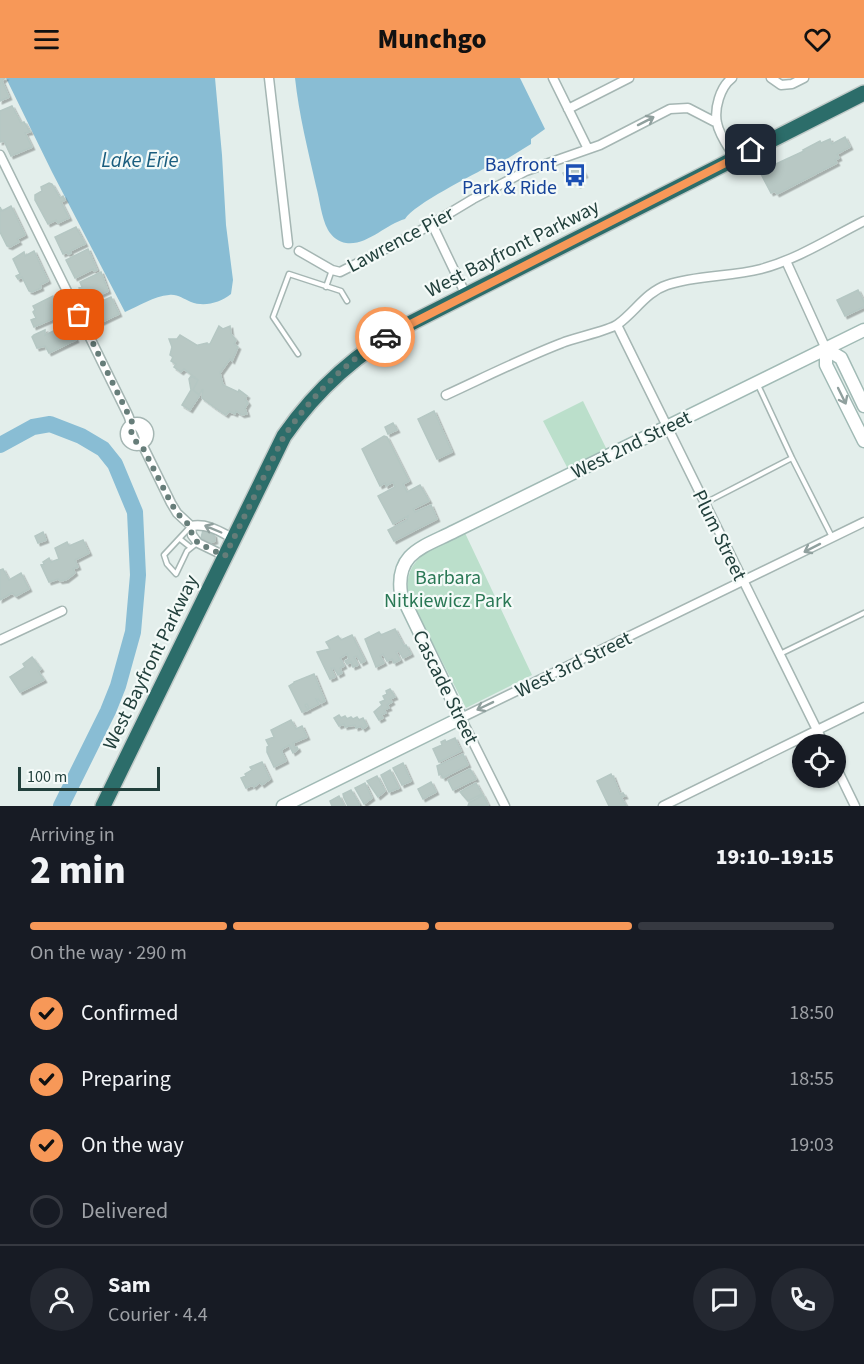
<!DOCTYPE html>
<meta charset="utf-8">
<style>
:root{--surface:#171b24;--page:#242831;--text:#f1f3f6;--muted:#9ea1a6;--line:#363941;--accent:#f79858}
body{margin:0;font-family:"Source Sans 3",sans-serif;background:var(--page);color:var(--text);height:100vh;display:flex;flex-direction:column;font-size:22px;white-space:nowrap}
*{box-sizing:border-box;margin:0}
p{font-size:20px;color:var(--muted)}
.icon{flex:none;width:33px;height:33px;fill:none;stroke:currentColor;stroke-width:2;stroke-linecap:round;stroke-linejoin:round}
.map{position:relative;height:728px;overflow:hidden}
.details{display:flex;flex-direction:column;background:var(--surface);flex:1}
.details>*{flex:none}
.buttons{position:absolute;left:792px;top:656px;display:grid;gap:12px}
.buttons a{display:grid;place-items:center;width:54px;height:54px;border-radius:50%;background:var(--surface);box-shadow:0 2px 4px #0004;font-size:30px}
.scale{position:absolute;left:18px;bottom:15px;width:142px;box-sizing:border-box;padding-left:6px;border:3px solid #22403c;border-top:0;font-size:16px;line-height:21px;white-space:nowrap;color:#22403c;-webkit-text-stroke:4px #f4faf8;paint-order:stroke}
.pin{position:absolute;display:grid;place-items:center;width:51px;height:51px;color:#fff;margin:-26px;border-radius:12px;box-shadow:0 3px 9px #0006}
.courier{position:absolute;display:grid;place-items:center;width:60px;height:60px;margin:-30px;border:4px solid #f79858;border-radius:50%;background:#fff;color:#222;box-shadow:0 2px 8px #0007}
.head em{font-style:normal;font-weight:800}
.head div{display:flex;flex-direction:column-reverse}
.head{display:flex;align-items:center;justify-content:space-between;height:102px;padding:0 30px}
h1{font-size:39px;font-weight:800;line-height:45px}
.bar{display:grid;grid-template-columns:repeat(4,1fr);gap:9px 6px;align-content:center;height:72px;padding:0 30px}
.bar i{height:8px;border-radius:4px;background:var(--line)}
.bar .active{background:var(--accent)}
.bar p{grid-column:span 4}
.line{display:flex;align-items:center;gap:15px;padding:0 30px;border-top:2px solid var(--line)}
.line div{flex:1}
.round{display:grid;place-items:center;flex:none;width:63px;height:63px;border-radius:32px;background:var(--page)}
ol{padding:0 30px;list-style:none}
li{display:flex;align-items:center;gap:18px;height:66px}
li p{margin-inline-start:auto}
li .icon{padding:6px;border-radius:50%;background:var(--accent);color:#111;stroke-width:4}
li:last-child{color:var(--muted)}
li i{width:33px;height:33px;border:3px solid var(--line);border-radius:50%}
header{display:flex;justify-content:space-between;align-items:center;height:78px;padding:0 30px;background:var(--accent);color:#111;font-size:27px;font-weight:800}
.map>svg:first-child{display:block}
.green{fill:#bbdfcb}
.water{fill:#89bdd4}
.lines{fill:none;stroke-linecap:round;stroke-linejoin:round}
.river{stroke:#89bdd4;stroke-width:16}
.building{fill:#b8c8c4;stroke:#b5c7c3;stroke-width:1.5;filter:url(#shadow)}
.lane-casing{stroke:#a5b6b3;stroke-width:7}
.street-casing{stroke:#a5b6b3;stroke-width:11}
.secondary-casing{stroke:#a1bab5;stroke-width:15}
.highway-casing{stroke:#c1cac8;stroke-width:18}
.lane{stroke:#fff;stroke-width:4}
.street{stroke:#fff;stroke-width:8}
.secondary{stroke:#fff;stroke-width:12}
.highway{stroke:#2c6d6a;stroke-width:15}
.oneway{stroke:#90a09e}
.done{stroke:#667d79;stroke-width:6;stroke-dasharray:0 10.8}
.route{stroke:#f79858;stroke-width:8}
.labels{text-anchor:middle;stroke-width:4.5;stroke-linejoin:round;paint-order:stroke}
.transit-label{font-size:20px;fill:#164399;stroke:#f4faf8;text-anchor:end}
.street-label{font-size:20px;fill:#22403c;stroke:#f4faf8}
.park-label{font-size:20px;fill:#2a7855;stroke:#f4faf8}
.water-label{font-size:21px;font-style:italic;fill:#195d7e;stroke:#f4faf8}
</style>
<header><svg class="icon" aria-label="menu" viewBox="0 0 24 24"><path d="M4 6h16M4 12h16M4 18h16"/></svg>Munchgo<svg class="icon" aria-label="heart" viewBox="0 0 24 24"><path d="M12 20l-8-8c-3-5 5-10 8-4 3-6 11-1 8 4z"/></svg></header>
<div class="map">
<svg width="864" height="728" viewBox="0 0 864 728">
<defs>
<filter id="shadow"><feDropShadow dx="2.5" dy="2.5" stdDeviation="0" flood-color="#0004"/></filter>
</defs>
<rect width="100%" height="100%" fill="#e3eeeb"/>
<path class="green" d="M 583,323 L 607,372 L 568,391 L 543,343 Z
M 465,455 L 532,597 L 466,630 L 408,517 C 403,477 435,470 465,455 Z"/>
<path class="water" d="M 6,0 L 215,0 L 222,77 L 226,147 L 233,202 L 231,216 C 220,225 204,229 191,224 C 183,221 178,216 169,217 C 154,218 139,228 125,234 L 52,94 Z
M 295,0 L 520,0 L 545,51 L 531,61 L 531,66 L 494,89 L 491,87 C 473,97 414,126 405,141 C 386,146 367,168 346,165 C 339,164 332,159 328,152 C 321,139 320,122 316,108 C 308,72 299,37 295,0 Z"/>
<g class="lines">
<path class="river" d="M 0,367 L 33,349 L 50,346 L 81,358 L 103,371 L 115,386 L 135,434 L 138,497 L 133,554 L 118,608 L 108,633 L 61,728"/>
</g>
<path class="building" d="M 0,0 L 5,0 L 2,3 L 9,19 L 0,23 Z
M 12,28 L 21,45 L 24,44 L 30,54 L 25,55 L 32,69 L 11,78 L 4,63 L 0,64 L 0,33 Z
M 845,59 L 850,69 L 837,76 L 839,80 L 835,82 L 837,85 L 777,116 L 775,113 L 771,115 L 761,96 L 770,91 L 769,89 L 804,73 L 803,72 L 820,63 L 821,65 L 830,61 L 832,66 Z
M 580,87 L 585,97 L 581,99 L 581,105 L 578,107 L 572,103 L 568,105 L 563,95 Z
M 49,105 L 52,106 L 60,120 L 63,118 L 65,122 L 61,124 L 69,140 L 58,145 L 56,142 L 48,146 L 35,122 L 35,117 L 42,113 L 41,109 Z
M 11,128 L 25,157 L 17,161 L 19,164 L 10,169 L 7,168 L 0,154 L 0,129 L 2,133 Z
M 76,149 L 85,166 L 70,173 L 71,175 L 68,176 L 67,174 L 63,176 L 55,159 Z
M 88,171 L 97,192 L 94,193 L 93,191 L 75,200 L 66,182 Z
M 34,173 L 48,203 L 40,207 L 41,210 L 32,214 L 29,213 L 22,199 L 18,201 L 16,198 L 20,196 L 13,181 L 24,174 L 25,178 Z
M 101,194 L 108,213 L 86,223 L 79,210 L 82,209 L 80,204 Z
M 858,212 L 864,224 L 864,229 L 845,238 L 837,222 Z
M 53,218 L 56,225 L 54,225 L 55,228 L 59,226 L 64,236 L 34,249 L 31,242 L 36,240 L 33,234 L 35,232 L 33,228 Z
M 111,219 L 119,236 L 98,246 L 89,229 Z
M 219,248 L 223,251 L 230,248 L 231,256 L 236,262 L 234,266 L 238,269 L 232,283 L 230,281 L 220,295 L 223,307 L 238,314 L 239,312 L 247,318 L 245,321 L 248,325 L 245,330 L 247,336 L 242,337 L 236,333 L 235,336 L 229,333 L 226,337 L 214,329 L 202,320 L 203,311 L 199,317 L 193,312 L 198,302 L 184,291 L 181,294 L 174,289 L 176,286 L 171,283 L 173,279 L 170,277 L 172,269 L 169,261 L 177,261 L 180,257 L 198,268 L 198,267 L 207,265 L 207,266 L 210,266 Z
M 62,249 L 64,257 L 72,253 L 76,262 L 49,275 L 45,268 L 37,270 L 32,259 L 34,257 L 45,252 L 45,257 Z
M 191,298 L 198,302 L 193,312 L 200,317 L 190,332 L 182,327 L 191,312 L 189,301 Z
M 434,333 L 452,374 L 437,381 L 418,341 Z
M 393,345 L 397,352 L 388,356 L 385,349 Z
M 384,358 L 387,359 L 409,403 L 403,406 L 407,414 L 420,407 L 429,423 L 413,431 L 415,434 L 431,427 L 437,441 L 394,463 L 388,452 L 407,442 L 408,438 L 393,446 L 378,418 L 395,409 L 393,404 L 386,408 L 385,405 L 380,408 L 362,371 Z
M 203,452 L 214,457 L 215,463 L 210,465 L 201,460 Z
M 43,454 L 46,462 L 38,465 L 35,458 Z
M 83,462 L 89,475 L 75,482 L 78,489 L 73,491 L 75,495 L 66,502 L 60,503 L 58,501 L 49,504 L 41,487 L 44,486 L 43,484 L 49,480 L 51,484 L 59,481 L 55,470 L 67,464 L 69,468 Z
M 3,491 L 9,502 L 21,495 L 29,511 L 16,518 L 12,515 L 0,522 L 0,492 Z
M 395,551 L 404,568 L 406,567 L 411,576 L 403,580 L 399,573 L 396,574 L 400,582 L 394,585 L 392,581 L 387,583 L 383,576 L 380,578 L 384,585 L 376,589 L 365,561 L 379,554 L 381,557 Z
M 352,557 L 365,583 L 361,585 L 357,578 L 354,579 L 358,587 L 353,589 L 351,584 L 347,586 L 345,583 L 349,581 L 347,576 L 340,580 L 344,588 L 340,590 L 342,595 L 338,597 L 334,590 L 331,590 L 335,599 L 330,601 L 317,574 L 330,571 L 326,564 L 338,558 L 341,562 Z
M 32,579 L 41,591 L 38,593 L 44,602 L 20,614 L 10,599 L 25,589 L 23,586 Z
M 314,596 L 325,623 L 321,625 L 318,621 L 316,621 L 319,626 L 309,631 L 307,626 L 305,627 L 308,632 L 302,634 L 289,608 L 294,605 L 294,604 Z
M 390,611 L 395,619 L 390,621 L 392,624 L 387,627 L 389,630 L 384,632 L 386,635 L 381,637 L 383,640 L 379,642 L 374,634 L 382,627 L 380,624 L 385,622 L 383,618 L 387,616 L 386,613 Z
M 339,637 L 341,640 L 345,638 L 347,641 L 351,639 L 353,641 L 357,639 L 359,642 L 363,640 L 367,648 L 363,651 L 361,648 L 356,650 L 355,647 L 345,649 L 344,646 L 339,648 L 334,640 Z
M 291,642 L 296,651 L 302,648 L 307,659 L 293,665 L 295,670 L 297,669 L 298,671 L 296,673 L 293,675 L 289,667 L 281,672 L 286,683 L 274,689 L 267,674 L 267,669 L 269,668 L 266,662 L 274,659 L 271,652 Z
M 455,660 L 461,673 L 439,684 L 433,671 L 442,667 L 441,664 L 445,662 L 446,664 Z
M 463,676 L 468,687 L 443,700 L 441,696 L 439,697 L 437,688 Z
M 262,684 L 270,701 L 262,707 L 260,704 L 254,709 L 253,707 L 246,710 L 241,700 L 246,698 L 245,696 L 252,692 L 250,689 Z
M 403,685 L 411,703 L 402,707 L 393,690 Z
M 470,691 L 476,701 L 453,712 L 448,702 Z
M 390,692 L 399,710 L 389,714 L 381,697 Z
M 611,696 L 612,699 L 613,698 L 620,716 L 623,715 L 625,718 L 621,719 L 626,728 L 609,728 L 597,703 Z
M 377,698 L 385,713 L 378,719 L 367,703 Z
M 431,704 L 436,714 L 423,721 L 418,711 Z
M 365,705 L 372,720 L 364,726 L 355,710 Z
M 476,705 L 482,716 L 468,723 L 460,714 Z
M 351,712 L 359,726 L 359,728 L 348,728 L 344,720 L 343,716 Z
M 483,717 L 488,727 L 468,728 L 469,725 Z
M 339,718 L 344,728 L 332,728 L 330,723 Z"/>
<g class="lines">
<g class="lane-casing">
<path id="lane" d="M 326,209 L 332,192
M 298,276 L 273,239 L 289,196 L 341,213 L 347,223
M 792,380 L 832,459
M 705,425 L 792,380 L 758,307
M 190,449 L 164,477 L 167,486 L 176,496 L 187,473 L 197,465
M 180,461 L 190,469
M 780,576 L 864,535"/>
</g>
<g class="street-casing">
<path id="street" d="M 269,0 L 288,166
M 553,0 L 588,71
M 732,0 C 720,9 714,31 717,45 C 719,57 729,70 735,80
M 771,0 L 781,7 L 792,6 L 804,0
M 568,31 L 629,0
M 0,77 L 128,337 C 134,349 127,361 143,368 L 171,425 L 177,435 L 191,448 L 192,457 L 198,465 L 225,478
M 432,146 L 466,217
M 299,173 L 332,192 L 340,194 L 413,157 L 473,121 L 526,93 L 600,67 L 670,31 L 688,30 L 717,45
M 786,183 L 826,271
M 617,247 L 824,666
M 446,317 C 485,299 523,280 562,265 C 574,260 611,252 618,246 C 635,234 646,214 667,207 C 697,197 731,199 761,191 C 798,181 830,160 864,143
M125 356a12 12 0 1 1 24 0a12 12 0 1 1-24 0Z
M 132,344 C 140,347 146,359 143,367
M 191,448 C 207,445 219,453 234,461
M 0,562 L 62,533
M 836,689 L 855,728
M 505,728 L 461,640 L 864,444
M 663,728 L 864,629"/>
</g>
<g class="secondary-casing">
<path id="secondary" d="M 826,271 L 826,287 L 864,363
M 826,271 L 841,280 L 864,328
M 283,728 L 461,640 L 401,516 C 395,474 424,469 455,453 L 864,252"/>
</g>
<g class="highway-casing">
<path id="highway" d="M 103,728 L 284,358 C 318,309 359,273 411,245 L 864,15"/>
</g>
<use href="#lane" class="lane"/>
<use href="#street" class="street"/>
<use href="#secondary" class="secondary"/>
<use href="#highway" class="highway"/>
</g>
<defs><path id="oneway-shaft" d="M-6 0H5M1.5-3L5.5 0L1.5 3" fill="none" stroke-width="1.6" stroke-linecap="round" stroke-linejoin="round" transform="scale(1.5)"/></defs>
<g class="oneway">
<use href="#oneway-shaft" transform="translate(646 43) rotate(-27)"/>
<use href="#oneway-shaft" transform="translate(842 318) rotate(64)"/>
<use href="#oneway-shaft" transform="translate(213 451) rotate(-157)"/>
<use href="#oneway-shaft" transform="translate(812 470) rotate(153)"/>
<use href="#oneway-shaft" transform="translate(485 628) rotate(154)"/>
</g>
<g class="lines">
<path class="done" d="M 79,237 L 132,344 C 129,353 133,364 142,368 L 171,425 L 177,435 L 190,448 L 192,457 L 198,465 L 225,478 L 284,358 C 312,318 345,285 385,259"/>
<path class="route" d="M 385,259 L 751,72"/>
</g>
<defs>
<g id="bus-bare" transform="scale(1.8)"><path d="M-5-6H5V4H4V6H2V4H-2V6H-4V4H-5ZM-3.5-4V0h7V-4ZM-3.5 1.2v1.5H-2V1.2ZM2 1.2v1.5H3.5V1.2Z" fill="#1a4fb4" stroke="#f4faf8" stroke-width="2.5" paint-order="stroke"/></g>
</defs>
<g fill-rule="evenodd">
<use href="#bus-bare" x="575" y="97"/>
</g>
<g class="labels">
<g class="transit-label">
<text x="557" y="93">Bayfront<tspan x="557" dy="23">Park &amp; Ride</tspan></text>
</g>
<g class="street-label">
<text transform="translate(400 161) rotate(-28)" y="7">Lawrence Pier</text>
<text transform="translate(512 170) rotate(-27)" y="7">West Bayfront Parkway</text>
<text transform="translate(631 366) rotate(-26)" y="7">West 2nd Street</text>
<text transform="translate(720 457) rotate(64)" y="7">Plum Street</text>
<text transform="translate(150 584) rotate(-64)" y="7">West Bayfront Parkway</text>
<text transform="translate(573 586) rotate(-26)" y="7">West 3rd Street</text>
<text transform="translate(446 609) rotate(64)" y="7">Cascade Street</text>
</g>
<g class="park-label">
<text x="448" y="506">Barbara<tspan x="448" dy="23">Nitkiewicz Park</tspan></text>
</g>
<g class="water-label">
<text x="140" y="89">Lake Erie</text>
</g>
</g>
</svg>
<div class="buttons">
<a><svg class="icon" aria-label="locate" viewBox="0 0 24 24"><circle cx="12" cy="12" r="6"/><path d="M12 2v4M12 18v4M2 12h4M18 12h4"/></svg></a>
</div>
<div class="scale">100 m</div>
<div class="pin" style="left:79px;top:237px;background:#ea580c"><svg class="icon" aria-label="bag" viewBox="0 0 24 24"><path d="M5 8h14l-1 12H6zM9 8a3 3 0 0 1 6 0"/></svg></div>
<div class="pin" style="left:751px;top:72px;background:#1f2937"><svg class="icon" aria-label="home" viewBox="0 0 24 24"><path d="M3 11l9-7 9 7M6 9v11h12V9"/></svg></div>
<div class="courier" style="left:385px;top:259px"><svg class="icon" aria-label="car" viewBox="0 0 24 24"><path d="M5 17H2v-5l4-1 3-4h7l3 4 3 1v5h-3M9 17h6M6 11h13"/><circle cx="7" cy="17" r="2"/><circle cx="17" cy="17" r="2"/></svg></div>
</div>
<section class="details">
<div class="head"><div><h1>2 min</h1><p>Arriving in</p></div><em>19:10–19:15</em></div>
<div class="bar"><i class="active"></i><i class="active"></i><i class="active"></i><i></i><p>On the way · 290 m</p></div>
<ol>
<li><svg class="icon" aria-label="check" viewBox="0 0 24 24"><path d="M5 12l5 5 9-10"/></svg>Confirmed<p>18:50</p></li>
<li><svg class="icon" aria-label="check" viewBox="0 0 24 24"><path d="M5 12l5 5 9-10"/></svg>Preparing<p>18:55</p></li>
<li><svg class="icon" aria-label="check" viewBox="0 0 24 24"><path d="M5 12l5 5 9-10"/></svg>On the way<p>19:03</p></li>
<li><i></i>Delivered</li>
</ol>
<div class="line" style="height:108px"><a class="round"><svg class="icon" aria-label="person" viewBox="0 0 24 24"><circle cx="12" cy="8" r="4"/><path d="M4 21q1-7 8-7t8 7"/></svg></a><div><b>Sam</b><p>Courier · 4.4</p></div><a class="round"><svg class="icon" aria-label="chat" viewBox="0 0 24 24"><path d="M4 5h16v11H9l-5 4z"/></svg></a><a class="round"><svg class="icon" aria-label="phone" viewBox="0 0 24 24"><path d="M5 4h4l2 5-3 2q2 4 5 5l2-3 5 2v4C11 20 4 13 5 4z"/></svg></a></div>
</section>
